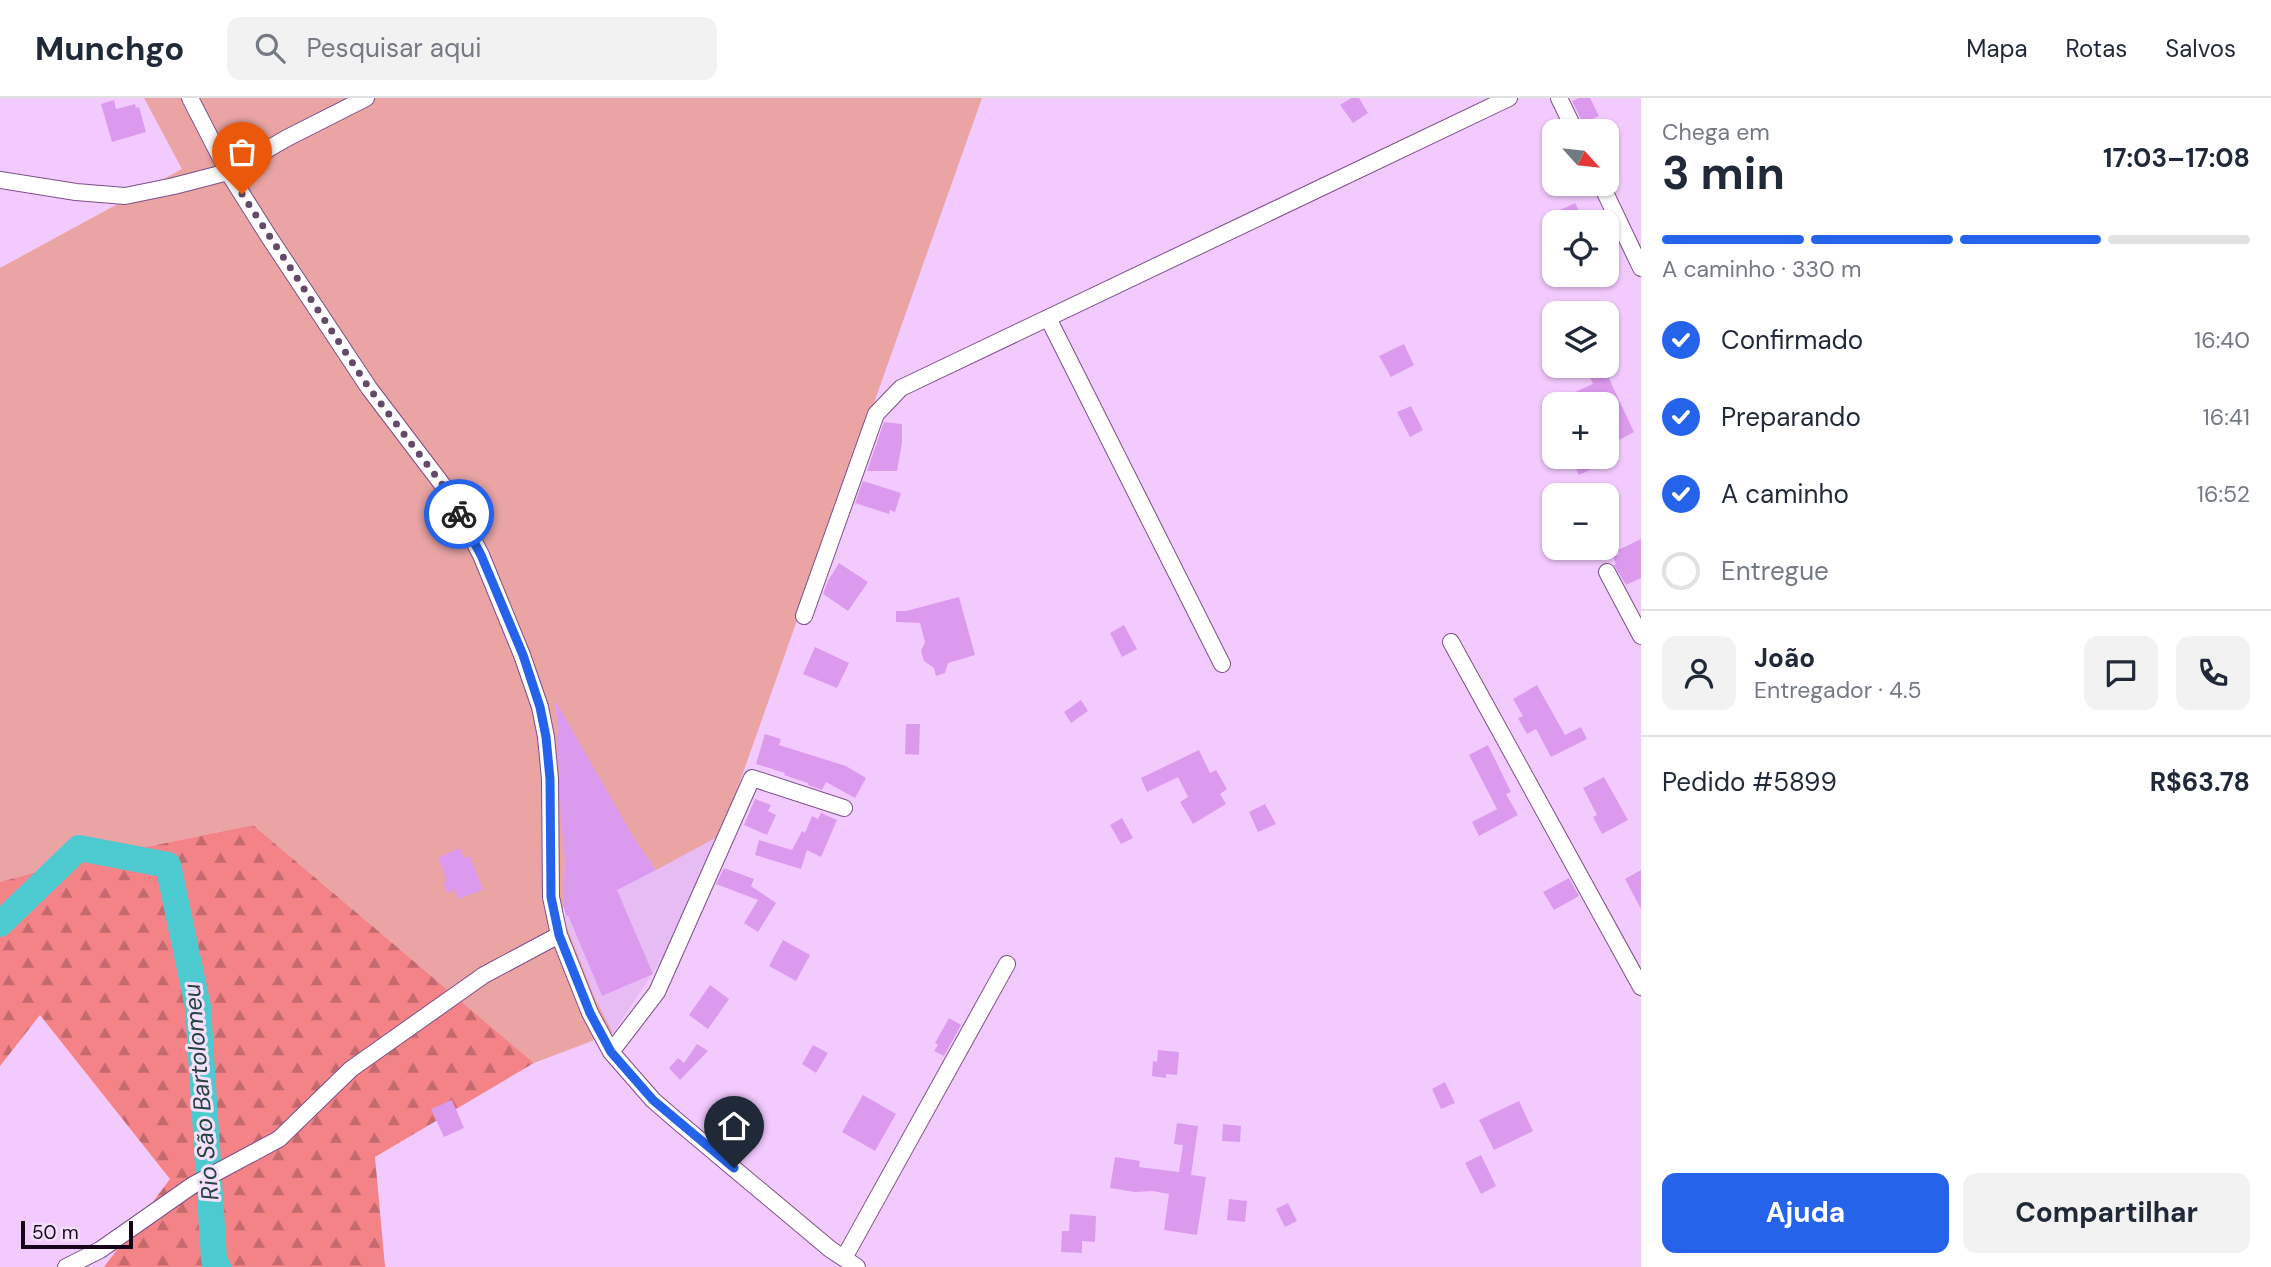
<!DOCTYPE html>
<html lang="pt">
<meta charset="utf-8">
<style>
:root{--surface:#fff;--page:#f2f2f3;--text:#1f2937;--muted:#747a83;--line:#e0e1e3;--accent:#2563eb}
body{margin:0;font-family:"DM Sans",sans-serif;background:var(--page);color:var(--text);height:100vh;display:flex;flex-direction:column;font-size:26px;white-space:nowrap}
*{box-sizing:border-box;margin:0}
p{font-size:23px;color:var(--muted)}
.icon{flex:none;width:38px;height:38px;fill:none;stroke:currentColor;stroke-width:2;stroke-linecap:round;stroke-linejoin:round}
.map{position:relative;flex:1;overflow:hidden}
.side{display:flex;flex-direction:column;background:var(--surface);width:630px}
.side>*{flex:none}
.needle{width:46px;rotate:117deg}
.buttons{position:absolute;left:1542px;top:21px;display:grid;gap:14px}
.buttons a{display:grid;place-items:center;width:77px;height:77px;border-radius:14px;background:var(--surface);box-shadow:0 2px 5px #0004;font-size:35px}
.scale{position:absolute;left:21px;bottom:18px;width:112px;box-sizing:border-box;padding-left:7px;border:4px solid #16051a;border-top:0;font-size:19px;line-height:24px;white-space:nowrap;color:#16051a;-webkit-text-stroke:5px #f4e0fa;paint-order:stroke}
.pin{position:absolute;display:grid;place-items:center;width:60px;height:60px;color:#fff;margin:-72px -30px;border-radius:50% 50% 50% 0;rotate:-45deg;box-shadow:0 0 7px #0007}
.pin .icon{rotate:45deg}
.courier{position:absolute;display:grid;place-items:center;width:70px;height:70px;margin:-35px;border:5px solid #2563eb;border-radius:50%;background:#fff;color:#222;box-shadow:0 2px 9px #0007}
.overview em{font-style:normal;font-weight:700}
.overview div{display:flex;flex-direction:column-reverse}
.overview{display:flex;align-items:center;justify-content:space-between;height:119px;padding:0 21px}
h1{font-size:46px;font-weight:700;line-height:52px}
.bar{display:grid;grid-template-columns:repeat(4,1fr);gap:10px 7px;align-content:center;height:84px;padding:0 21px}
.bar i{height:9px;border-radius:5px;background:var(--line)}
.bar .on{background:var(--accent)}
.bar p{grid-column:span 4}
.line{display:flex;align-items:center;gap:18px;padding:0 21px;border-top:2px solid var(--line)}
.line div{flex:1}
.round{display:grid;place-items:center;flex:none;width:74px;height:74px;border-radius:14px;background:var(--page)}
ol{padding:0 21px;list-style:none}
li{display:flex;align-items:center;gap:21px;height:77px}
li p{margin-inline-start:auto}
li .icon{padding:7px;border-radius:50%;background:var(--accent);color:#fff;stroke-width:4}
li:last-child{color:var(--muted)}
li i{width:38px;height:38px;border:4px solid var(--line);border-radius:50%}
.button{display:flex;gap:14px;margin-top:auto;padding:14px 21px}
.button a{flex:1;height:80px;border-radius:14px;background:var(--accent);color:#fff;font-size:28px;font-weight:700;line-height:80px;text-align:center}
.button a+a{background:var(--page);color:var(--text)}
header{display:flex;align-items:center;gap:42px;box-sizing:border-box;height:98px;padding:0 35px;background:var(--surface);border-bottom:2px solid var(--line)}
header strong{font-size:33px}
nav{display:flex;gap:38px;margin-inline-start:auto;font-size:24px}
.search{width:490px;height:63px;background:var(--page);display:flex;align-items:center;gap:18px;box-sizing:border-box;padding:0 24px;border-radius:14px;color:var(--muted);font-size:26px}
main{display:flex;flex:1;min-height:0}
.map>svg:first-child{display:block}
.built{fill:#e7bbf4}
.grass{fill:#eaa4a4}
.forest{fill:url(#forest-firs)}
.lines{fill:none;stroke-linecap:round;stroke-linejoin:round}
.stream{stroke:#4ccacf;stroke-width:4.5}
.river{stroke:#4ccacf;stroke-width:26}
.building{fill:#dc9aef}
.minor-casing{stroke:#7c4f89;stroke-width:18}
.minor{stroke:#fff;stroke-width:16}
.done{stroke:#634a6a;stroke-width:7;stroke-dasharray:0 12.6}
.route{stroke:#2563eb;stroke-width:9}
.labels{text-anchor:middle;stroke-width:6;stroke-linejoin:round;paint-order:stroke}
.water-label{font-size:24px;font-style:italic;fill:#254142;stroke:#f4e0fa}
</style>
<header>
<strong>Munchgo</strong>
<div class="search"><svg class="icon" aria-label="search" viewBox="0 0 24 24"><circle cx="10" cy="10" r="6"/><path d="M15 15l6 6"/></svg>Pesquisar aqui</div>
<nav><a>Mapa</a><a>Rotas</a><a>Salvos</a></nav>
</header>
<main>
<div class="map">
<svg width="1641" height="1169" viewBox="0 0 1641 1169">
<defs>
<pattern id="forest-firs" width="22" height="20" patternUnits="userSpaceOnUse" patternTransform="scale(1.75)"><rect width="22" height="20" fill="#f38387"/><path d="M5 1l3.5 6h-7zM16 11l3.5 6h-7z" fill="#c4696e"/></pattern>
</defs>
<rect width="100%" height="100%" fill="#f3cafe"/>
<path class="built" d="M 721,737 L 686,825 L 613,935 L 594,898 L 563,819 Z"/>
<path class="grass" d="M 144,0 L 982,0 L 721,737 L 656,772 L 634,741 L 556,606 L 565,760 L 563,819 L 594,898 L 613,935 L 534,965 L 253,727 L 68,765 L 0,784 L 0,170 L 182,71 Z"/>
<path class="forest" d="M 253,727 L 534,965 L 375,1059 L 385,1169 L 104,1169 L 170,1081 L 40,917 L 0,968 L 0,784 L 68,765 Z"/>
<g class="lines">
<path class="stream" d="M 204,1169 L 214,1161"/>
<path class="river" d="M 0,826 L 79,750 L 168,767 L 198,909 L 214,1161 L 218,1169"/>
</g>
<path class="building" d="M 1351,0 L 1359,0 L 1368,15 L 1353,25 L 1340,7 Z
M 1579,0 L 1590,0 L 1599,18 L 1583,25 L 1572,3 Z
M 114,2 L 116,11 L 135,6 L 136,10 L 139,9 L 146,34 L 112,44 L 101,6 Z
M 1575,105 L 1585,124 L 1558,124 L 1554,115 Z
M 1404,246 L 1414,267 L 1391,279 L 1379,258 Z
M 1585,268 L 1603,268 L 1634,334 L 1606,349 L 1606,306 L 1578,306 L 1573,295 L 1593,286 Z
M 1411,308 L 1423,332 L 1410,339 L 1397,314 Z
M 884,324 L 902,326 L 902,345 L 897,373 L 867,373 Z
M 1581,359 L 1618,359 L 1579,377 L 1572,363 Z
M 863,383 L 901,395 L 895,414 L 890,412 L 889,416 L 855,405 Z
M 1641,441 L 1641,480 L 1626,487 L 1614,467 L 1616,466 L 1613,459 L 1620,456 L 1618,452 Z
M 839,465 L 868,484 L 848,513 L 823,496 L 828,483 Z
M 959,499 L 975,557 L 948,565 L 945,575 L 936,578 L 934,570 L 924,563 L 921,553 L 925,544 L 920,525 L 896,524 L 896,513 L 906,513 Z
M 1124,527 L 1137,551 L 1122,559 L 1110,535 Z
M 815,549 L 849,565 L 837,590 L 803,576 Z
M 1537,587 L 1565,637 L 1581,629 L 1587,641 L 1551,659 L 1536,631 L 1527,636 L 1518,620 L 1523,618 L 1513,601 Z
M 1081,602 L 1088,613 L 1071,625 L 1064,614 Z
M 556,604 L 634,740 L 656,772 L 617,792 L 653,876 L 602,898 L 568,817 L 566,818 L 563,807 L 565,762 L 561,721 Z
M 906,626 L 920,626 L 919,657 L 905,656 Z
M 765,636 L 781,641 L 779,647 L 846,668 L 866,680 L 855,700 L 826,684 L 822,692 L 808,687 L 808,685 L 784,677 L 785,675 L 756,666 Z
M 1488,647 L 1511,694 L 1506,696 L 1518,717 L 1479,738 L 1472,724 L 1497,711 L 1469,657 Z
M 1199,652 L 1210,675 L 1216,672 L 1227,691 L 1220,696 L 1226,706 L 1193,726 L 1180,704 L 1188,699 L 1178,679 L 1147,694 L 1141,680 Z
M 1604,679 L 1628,722 L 1602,736 L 1593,719 L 1597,717 L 1583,690 Z
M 755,701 L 771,707 L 768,713 L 776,717 L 767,737 L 744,727 Z
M 1265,706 L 1276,726 L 1258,734 L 1249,714 Z
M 821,715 L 837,722 L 821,759 L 807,752 L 801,771 L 755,757 L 759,742 L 792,752 L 802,733 L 805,735 L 812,718 L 818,721 Z
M 1122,720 L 1133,740 L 1121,746 L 1110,727 Z
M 460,750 L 464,760 L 470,758 L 483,792 L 458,801 L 455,792 L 447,795 L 443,784 L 447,783 L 438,760 Z
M 724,770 L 754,781 L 751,788 L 776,805 L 758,834 L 744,825 L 758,802 L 716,786 Z
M 1641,772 L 1641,811 L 1625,781 Z
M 1569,780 L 1579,798 L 1554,812 L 1543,794 Z
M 783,842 L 810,857 L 796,883 L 769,868 Z
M 710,887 L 729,901 L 708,931 L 689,917 Z
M 949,920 L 961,927 L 944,958 L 934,953 L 938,947 L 935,945 Z
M 697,946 L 708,953 L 680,982 L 669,970 L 678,960 L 684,965 Z
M 813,947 L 828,955 L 816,975 L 802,966 Z
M 1158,952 L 1179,954 L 1177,977 L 1166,976 L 1166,980 L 1152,978 L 1153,963 L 1157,964 Z
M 1445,984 L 1455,1005 L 1441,1011 L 1432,991 Z
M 863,997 L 896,1016 L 875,1053 L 842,1034 Z
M 452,1002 L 464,1030 L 444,1039 L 431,1011 Z
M 1519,1003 L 1533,1033 L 1494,1052 L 1479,1022 Z
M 1177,1025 L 1198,1028 L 1191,1077 L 1206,1079 L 1197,1137 L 1164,1132 L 1169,1096 L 1152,1093 L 1135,1094 L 1110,1090 L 1115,1059 L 1140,1063 L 1139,1069 L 1179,1074 L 1183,1047 L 1174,1046 Z
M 1223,1026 L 1241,1028 L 1240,1044 L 1222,1043 Z
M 1481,1057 L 1496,1088 L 1481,1096 L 1465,1065 Z
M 1229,1101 L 1247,1103 L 1245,1124 L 1227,1122 Z
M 1288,1105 L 1297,1123 L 1285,1129 L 1276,1111 Z
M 1070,1116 L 1096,1118 L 1095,1144 L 1082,1143 L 1082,1155 L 1061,1154 L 1062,1133 L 1069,1133 Z"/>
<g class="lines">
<g class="minor-casing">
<path id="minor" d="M 190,0 L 228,74 L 269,139 L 369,290 L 448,394 L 481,457 L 522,557 L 540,609 L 546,639 L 550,681 L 551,799 L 559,837 L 590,915 L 611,954 L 653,1002 L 676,1022 L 830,1151 L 857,1169
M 1559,0 L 1575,33
M 0,82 L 76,94 L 125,98 L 174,88 L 228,74 L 287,40 L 366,0
M 1601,86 L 1641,170
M 1048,220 L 1222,566
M 1607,474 L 1641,538
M 804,518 L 876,316 L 901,290 L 1509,0
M 1451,544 L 1641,889
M 611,954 L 657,894 L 752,680 L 844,710
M 844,1160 L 1007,866
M 66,1169 L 100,1152 L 193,1087 L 279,1041 L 351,971 L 484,877 L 559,837"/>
</g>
<use href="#minor" class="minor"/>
</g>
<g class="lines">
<path class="done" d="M 242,96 L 369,290 L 448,394 L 459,416"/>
<path class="route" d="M 459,416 L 481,457 L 523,557 L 540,609 L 546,639 L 550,681 L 551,799 L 559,837 L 590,915 L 611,954 L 653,1002 L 734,1070"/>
</g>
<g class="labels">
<g class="water-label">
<text transform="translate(201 994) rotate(-95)" y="8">Rio São Bartolomeu</text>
</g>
</g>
</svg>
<div class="buttons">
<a><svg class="needle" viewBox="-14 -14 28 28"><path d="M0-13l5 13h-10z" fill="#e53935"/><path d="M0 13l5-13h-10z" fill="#747a83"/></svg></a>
<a><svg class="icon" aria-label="locate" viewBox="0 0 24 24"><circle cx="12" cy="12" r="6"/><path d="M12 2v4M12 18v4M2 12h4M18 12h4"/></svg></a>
<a><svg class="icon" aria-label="layers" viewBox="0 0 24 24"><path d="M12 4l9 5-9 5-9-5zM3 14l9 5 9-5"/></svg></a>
<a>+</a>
<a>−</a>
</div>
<div class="scale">50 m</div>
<div class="pin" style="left:242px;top:96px;background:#ea580c"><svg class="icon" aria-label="bag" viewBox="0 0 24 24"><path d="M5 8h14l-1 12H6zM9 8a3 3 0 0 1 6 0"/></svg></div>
<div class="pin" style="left:734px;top:1070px;background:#1f2937"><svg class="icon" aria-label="home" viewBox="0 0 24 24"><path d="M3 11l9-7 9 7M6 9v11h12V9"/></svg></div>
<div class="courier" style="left:459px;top:416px"><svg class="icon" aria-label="bike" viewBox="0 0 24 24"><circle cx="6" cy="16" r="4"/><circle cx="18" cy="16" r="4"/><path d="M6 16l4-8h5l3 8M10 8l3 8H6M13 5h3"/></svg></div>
</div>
<section class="side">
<div class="overview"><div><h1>3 min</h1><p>Chega em</p></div><em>17:03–17:08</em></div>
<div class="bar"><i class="on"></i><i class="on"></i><i class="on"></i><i></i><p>A caminho · 330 m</p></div>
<ol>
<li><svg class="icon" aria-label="check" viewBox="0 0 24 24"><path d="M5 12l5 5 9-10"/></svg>Confirmado<p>16:40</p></li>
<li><svg class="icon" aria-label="check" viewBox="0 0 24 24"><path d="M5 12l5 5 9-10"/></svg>Preparando<p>16:41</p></li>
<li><svg class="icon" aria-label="check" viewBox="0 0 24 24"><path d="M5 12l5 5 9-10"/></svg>A caminho<p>16:52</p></li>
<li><i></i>Entregue</li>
</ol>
<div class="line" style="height:126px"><a class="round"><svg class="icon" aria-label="person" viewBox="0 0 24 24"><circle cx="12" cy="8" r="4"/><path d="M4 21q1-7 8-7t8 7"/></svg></a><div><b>João</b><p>Entregador · 4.5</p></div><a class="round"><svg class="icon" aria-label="chat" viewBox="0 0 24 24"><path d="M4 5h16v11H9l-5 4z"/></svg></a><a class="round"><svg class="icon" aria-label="phone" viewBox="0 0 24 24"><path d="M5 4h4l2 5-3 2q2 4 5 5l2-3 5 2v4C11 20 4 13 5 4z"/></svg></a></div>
<div class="line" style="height:91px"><div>Pedido #5899</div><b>R$63.78</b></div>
<div class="button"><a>Ajuda</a><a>Compartilhar</a></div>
</section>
</main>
